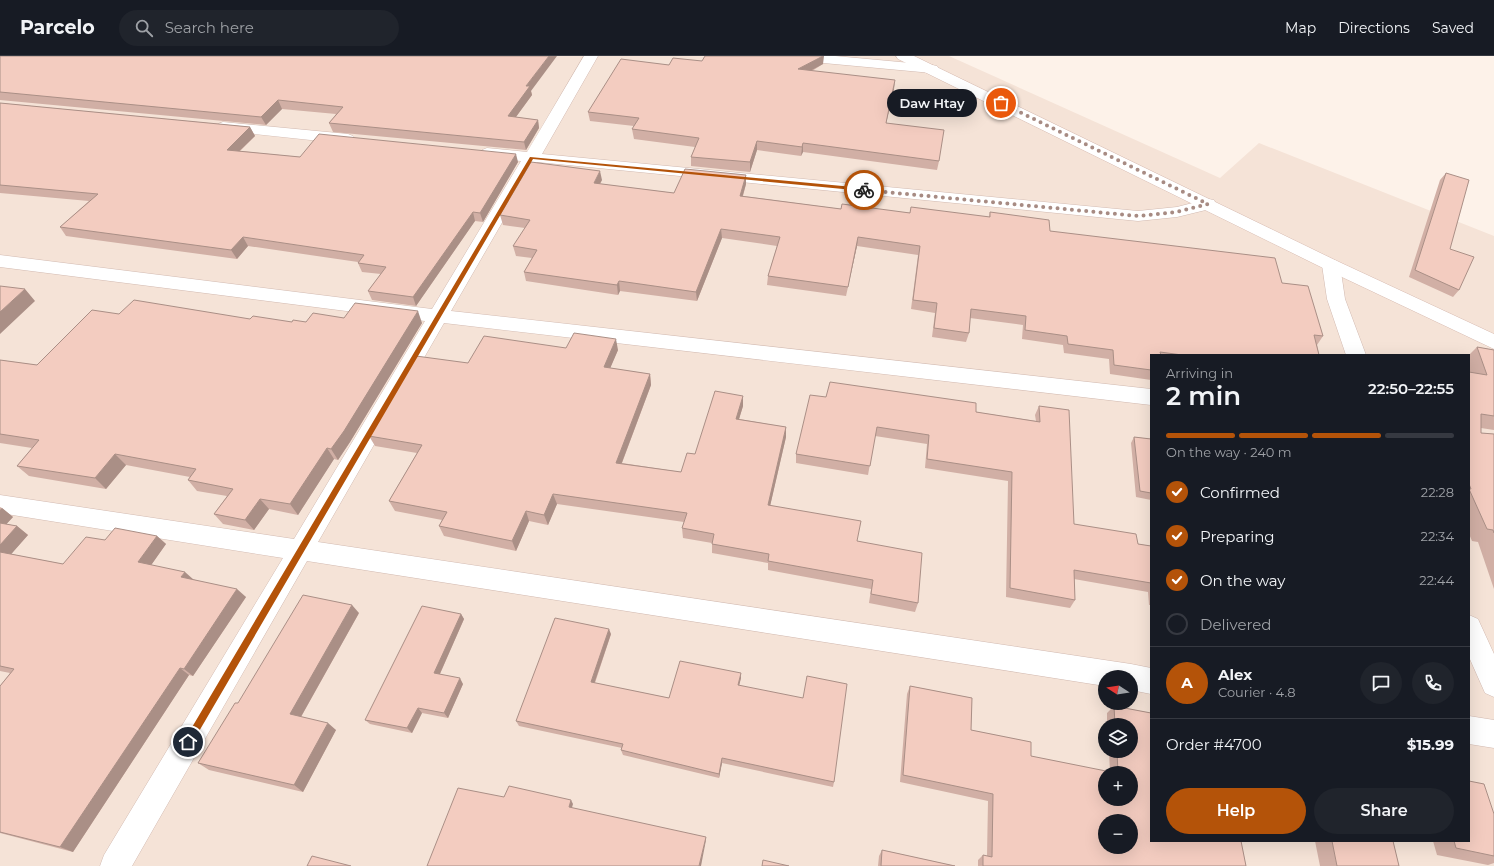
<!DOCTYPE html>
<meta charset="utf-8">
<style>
:root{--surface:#171b24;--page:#20242c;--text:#f1f3f6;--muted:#9ea1a6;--line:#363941;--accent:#b45309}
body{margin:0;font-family:Montserrat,sans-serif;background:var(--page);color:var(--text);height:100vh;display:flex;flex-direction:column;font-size:15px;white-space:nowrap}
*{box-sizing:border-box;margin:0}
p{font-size:13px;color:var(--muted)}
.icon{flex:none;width:22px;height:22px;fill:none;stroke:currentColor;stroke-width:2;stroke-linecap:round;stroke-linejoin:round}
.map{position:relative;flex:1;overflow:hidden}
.panel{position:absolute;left:1150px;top:298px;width:320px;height:488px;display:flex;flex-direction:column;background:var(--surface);border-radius:0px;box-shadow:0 4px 16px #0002}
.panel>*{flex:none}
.needle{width:26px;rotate:282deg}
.buttons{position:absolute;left:1098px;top:614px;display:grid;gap:8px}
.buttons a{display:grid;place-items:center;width:40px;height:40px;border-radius:50%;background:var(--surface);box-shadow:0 4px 16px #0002;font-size:20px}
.pin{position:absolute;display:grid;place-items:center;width:34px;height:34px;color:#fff;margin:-17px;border:2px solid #fff;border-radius:50%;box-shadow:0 1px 4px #0007}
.courier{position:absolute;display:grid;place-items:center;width:40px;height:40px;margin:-20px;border:3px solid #b45309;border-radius:50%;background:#fff;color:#222;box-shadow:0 1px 5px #0007}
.bubble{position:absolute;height:28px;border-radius:14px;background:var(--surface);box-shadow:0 4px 16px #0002;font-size:13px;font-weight:600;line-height:28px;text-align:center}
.headline em{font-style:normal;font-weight:600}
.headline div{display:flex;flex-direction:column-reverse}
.headline{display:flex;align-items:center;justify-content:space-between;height:68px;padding:0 16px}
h1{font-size:26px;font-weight:600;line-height:30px}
.bar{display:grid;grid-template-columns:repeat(4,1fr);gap:6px 4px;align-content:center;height:48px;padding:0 16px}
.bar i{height:5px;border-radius:3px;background:var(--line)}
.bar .selected{background:var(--accent)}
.bar p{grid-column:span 4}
.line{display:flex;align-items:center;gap:10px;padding:0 16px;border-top:1px solid var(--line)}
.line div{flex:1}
.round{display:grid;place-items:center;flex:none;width:42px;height:42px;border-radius:21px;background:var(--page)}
ol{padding:0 16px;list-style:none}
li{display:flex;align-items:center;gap:12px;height:44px}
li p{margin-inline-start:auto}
li .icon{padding:4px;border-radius:50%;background:var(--accent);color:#fff;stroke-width:4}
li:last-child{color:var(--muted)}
li i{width:22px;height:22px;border:2px solid var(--line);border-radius:50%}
.cta{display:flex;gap:8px;margin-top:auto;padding:8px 16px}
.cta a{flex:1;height:46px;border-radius:24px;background:var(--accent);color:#fff;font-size:16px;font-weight:600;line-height:46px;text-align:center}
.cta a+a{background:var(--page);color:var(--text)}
header{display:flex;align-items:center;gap:24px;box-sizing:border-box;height:56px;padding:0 20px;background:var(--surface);border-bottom:1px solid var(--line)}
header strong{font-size:19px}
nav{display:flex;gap:22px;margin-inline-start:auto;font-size:14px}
.search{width:280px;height:36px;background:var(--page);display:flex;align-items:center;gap:10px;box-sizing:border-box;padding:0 14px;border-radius:22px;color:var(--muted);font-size:15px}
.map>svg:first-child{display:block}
.residential{fill:#f5e3d7;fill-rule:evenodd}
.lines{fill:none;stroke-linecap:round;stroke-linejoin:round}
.minor-casing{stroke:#d2bab1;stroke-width:1}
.secondary-casing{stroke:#d7bbb1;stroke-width:1}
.minor{fill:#fff;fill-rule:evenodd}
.secondary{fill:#fff;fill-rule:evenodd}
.wall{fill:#d1afa5;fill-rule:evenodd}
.shaded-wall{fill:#aa8f86}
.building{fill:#f3ccc0;stroke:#aa8f86;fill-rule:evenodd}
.route{fill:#b45309}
.done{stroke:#a78b83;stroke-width:4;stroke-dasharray:0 7.2}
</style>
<header>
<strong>Parcelo</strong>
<div class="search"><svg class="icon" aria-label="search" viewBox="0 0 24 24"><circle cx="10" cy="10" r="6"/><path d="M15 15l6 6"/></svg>Search here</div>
<nav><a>Map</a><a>Directions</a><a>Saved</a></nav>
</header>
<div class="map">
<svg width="1494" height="810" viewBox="0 0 1494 810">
<rect width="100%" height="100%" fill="#fdf2e9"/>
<path class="residential" d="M 0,0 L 949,0 L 1220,122 L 1259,87 L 1494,180 L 1494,810 L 0,810 ZM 1151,299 L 1469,299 L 1469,785 L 1151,785 ZM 1105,621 L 1131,621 L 1131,647 L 1105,647 ZM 1105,669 L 1131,669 L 1131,695 L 1105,695 ZM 1105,717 L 1131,717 L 1131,743 L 1105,743 ZM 1105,765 L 1131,765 L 1131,791 L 1105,791 Z"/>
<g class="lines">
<g class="minor-casing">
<path id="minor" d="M 584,0 L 598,0 L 542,98 L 1138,155 L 1177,151 L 1208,143 L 1214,144 L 1216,148 L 1214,152 L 1177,161 L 1138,165 L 537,106 L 451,255 L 1151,333 L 1151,349 L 444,267 L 318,486 L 1131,608 L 1151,612 L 1151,638 L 1131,634 L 1131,621 L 1105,621 L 1105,630 L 307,505 L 132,810 L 100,810 L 104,799 L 283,502 L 0,457 L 0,439 L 294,483 L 425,265 L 0,211 L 0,199 L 432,253 L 521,105 L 487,102 L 482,100 L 479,97 L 482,94 L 487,92 L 527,96 Z
M 784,0 L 835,0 L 932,9 L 937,10 L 939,13 L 937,16 L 932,17 L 791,4 L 786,3 Z
M 223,66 L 348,78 L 353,80 L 356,83 L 353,86 L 348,88 L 218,74 L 215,71 L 218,68 Z
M 1331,203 L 1337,205 L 1340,209 L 1345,243 L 1366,299 L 1346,299 L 1327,243 L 1322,209 L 1325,205 Z
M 1469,559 L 1478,563 L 1494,598 L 1494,641 L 1485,637 L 1469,601 Z
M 1469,660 L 1494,664 L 1494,692 L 1469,688 Z"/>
</g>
<g class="secondary-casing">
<path id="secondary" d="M 896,0 L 914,0 L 1337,205 L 1494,278 L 1494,293 L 1325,213 L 898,3 Z"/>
</g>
<use href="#minor" class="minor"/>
<use href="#secondary" class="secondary"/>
</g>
<path class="wall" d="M 0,0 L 531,35 L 532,39 L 516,61 L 538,64 L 539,72 L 526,94 L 333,76 L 329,67 L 336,58 L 282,53 L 266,69 L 0,44 Z
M 823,8 L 812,15 L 894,33 L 886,67 L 939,105 L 937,114 L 803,96 L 801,100 L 757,94 L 750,116 L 691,110 L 691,101 L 695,91 L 634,83 L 632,73 L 634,70 L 590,65 L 588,56 L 669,9 Z
M 0,47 L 250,71 L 255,80 L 240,95 L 300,101 L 518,106 L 483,166 L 475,165 L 416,250 L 372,244 L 368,235 L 381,218 L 362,216 L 358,207 L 358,206 L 248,190 L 237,203 L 66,180 L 60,171 L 89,145 L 0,137 Z
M 1446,117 L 1450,193 L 1459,234 L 1453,241 L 1409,221 L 1440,124 Z
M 746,119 L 746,128 L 743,140 L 841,153 L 989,161 L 990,156 L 1050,175 L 1282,227 L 1323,280 L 1317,289 L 1319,299 L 1151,299 L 1151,324 L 1110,318 L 1109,303 L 1064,297 L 1063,289 L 1022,283 L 1023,269 L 970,262 L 969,277 L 966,286 L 932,281 L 935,257 L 911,253 L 918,199 L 857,190 L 846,240 L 767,229 L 768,220 L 777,190 L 722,182 L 697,245 L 620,235 L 618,239 L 526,225 L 524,216 L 532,202 L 516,200 L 513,190 L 525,172 L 503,169 L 500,159 L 602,124 L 600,128 L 674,137 Z
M 119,258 L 292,266 L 306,266 L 344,262 L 422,267 L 350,386 L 338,404 L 334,403 L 298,459 L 269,453 L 254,474 L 223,468 L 214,458 L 227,440 L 197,435 L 188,424 L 190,421 L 126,409 L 106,433 L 29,420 L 17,410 L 32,392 L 0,387 L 0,304 L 37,309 Z
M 1477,291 L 1494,294 L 1494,374 L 1481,372 L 1481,377 L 1494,378 L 1494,533 L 1478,486 L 1472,485 L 1469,478 L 1469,299 Z
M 566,292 L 618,294 L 610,312 L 650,318 L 651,329 L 622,407 L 681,416 L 743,340 L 743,350 L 739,363 L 786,371 L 786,381 L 770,450 L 857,485 L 918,547 L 915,556 L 869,547 L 871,533 L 768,514 L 768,507 L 712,497 L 712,487 L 683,482 L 682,472 L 684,466 L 557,448 L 548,469 L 529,465 L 516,495 L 444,480 L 439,470 L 442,464 L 395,455 L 389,445 L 417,397 L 375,390 L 369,380 L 468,307 Z
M 826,341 L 976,356 L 1036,365 L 1035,359 L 1039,350 L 1074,468 L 1138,488 L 1151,490 L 1151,549 L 1149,549 L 1148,536 L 1074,523 L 1075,544 L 1070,552 L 1006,541 L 1008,425 L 925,412 L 927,388 L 875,380 L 868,419 L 796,407 L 796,398 Z
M 1134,381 L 1151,383 L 1151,444 L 1136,441 L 1131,387 Z
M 0,451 L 2,452 L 13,461 L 6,468 L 17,470 L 28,479 L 11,498 L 63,508 L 105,484 L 157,480 L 166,488 L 151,509 L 246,541 L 193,620 L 189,619 L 73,796 L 0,777 L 0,630 L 10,617 L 0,615 Z
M 359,557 L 301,661 L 336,674 L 303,736 L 209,714 L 198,707 Z
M 461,558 L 464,563 L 440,618 L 463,628 L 448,662 L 422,657 L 412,677 L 370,668 L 365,664 Z
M 611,578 L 595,627 L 669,642 L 741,622 L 739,629 L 834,726 L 833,731 L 722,707 L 719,722 L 623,699 L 621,694 L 622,692 L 519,670 L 516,665 Z
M 910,630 L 972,642 L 971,674 L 1031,686 L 1031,700 L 1110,716 L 1109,695 L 1131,695 L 1131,669 L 1107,669 L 1107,657 L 1114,650 L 1151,657 L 1151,785 L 1241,785 L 1246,810 L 978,810 L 978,804 L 983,799 L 987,800 L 988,745 L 900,726 L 907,638 ZM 1105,717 L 1131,717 L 1131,743 L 1105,743 ZM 1105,765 L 1131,765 L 1131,791 L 1105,791 Z
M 1494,758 L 1494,807 L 1488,809 L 1437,799 L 1433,785 L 1469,785 Z
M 1315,785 L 1393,785 L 1399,810 L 1320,810 Z
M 882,794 L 955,810 L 878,810 L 879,800 Z"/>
<path class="shaded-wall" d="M 549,0 L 557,0 L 531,35 L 532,39 L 510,69 L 508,60 L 526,30 Z
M 823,0 L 824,0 L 823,8 L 797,22 L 798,13 Z
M 895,24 L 894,33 L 884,76 L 886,67 Z
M 278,44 L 282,53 L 266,69 L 261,61 Z
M 538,64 L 539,72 L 526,94 L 524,86 Z
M 250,71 L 255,80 L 232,102 L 227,94 Z
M 757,85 L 757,94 L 750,116 L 750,106 Z
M 803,87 L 803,96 L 801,100 L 802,91 Z
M 516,98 L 518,106 L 483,166 L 480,157 Z
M 600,115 L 602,124 L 595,136 L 594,127 Z
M 746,119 L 746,128 L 740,149 L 740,140 Z
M 473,156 L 475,165 L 416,250 L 413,241 Z
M 721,173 L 722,182 L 697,245 L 696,236 Z
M 243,181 L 248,190 L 237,203 L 231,194 Z
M 858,181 L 857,190 L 846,240 L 848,231 Z
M 619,225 L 620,235 L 618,239 L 617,229 Z
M 25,233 L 35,245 L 0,278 L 0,256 Z
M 418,255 L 422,267 L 350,386 L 338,404 L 331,393 Z
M 616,283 L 618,294 L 606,322 L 604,311 Z
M 650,318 L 651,329 L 618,417 L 616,407 Z
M 743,340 L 743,350 L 736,373 L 736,363 Z
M 786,371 L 786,381 L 768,459 L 768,449 Z
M 327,392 L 334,403 L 298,459 L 290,448 Z
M 115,398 L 126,409 L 106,433 L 95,422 Z
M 553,438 L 557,448 L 548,469 L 544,459 Z
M 260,443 L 269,453 L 254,474 L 245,464 Z
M 2,452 L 13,461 L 1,474 L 0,472 L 0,454 Z
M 526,455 L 529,465 L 516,495 L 512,485 Z
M 17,470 L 28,479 L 6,504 L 0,499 L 0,489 Z
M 157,480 L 166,488 L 147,515 L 138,506 Z
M 185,516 L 194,524 L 181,521 Z
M 237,533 L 246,541 L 193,620 L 184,613 Z
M 352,549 L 359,557 L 298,666 L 290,658 Z
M 461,558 L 464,563 L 438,622 L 434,617 Z
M 609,573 L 611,578 L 593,631 L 591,626 Z
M 180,612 L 189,619 L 73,796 L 60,791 Z
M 741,617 L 741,622 L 738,634 L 738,629 Z
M 460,622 L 463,628 L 448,662 L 444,657 Z
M 418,652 L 422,657 L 412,677 L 407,672 Z
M 328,667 L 336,674 L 303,736 L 294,729 Z
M 722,702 L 722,707 L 719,722 L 719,718 Z
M 571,744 L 573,748 L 571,755 L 569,751 Z
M 706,781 L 706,784 L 701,810 L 699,810 Z"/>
<path class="building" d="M 0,0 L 549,0 L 526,30 L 530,30 L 508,60 L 538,64 L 524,86 L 329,67 L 343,51 L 278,44 L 261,61 L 0,36 Z
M 705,0 L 823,0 L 798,13 L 895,24 L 886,67 L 944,74 L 939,105 L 803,87 L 802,91 L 757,85 L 750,106 L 691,101 L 699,82 L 632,73 L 639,62 L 588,56 L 621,3 L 669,9 L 673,2 L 702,5 Z
M 0,47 L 250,71 L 227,94 L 300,101 L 319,78 L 516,98 L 480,157 L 473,156 L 413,241 L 368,235 L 386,211 L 358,207 L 364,199 L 243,181 L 231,194 L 60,171 L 98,138 L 0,129 Z
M 531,106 L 600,115 L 594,127 L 674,137 L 685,113 L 746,119 L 740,140 L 841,153 L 842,148 L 910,157 L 911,151 L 990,161 L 990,156 L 1049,164 L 1050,175 L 1275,202 L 1282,227 L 1308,230 L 1323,280 L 1314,279 L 1319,299 L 1182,299 L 1160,296 L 1161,299 L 1151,299 L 1151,314 L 1114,309 L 1113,294 L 1068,288 L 1067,280 L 1025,274 L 1026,260 L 971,253 L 969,277 L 934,272 L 937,247 L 913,244 L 920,190 L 858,181 L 848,231 L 768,220 L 780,181 L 721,173 L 696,236 L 619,225 L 617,229 L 524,216 L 537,194 L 513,190 L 530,164 L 500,159 Z
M 1446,117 L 1469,124 L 1450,193 L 1474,201 L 1459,234 L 1415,214 Z
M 0,230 L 25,233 L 0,256 Z
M 134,244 L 250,263 L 253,260 L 292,266 L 293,264 L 306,266 L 313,257 L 344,262 L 355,247 L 418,255 L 344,375 L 331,393 L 327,392 L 290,448 L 260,443 L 245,464 L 214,458 L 233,433 L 188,424 L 196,413 L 115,398 L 95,422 L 17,410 L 39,384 L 0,378 L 0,304 L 37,309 L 92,254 L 119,258 Z
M 574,277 L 616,283 L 604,311 L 650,318 L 616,407 L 681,416 L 687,397 L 695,398 L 715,335 L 743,340 L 736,363 L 786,371 L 768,449 L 861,465 L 857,485 L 922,497 L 918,547 L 871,538 L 873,524 L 768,505 L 769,498 L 712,488 L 714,478 L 682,472 L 687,457 L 553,438 L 544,459 L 526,455 L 512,485 L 439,470 L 447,456 L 389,445 L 422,389 L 369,380 L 416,300 L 468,307 L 484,280 L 566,292 Z
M 1477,291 L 1494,294 L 1494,360 L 1481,358 L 1481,377 L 1494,378 L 1494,477 L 1493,474 L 1487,473 L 1469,433 L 1471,433 L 1469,428 L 1469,316 L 1487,319 Z
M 830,326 L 976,347 L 976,356 L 1040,366 L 1039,350 L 1069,354 L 1074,468 L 1136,478 L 1138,488 L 1151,490 L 1151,527 L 1074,514 L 1075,544 L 1010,532 L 1012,416 L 927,403 L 929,379 L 877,371 L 870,410 L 796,398 L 810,339 L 826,341 Z
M 1134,381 L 1151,383 L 1151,437 L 1140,435 Z
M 0,467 L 17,470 L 0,489 Z
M 115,472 L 157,480 L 138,506 L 185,516 L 181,521 L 237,533 L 184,613 L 180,612 L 60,791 L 0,776 L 0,630 L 14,613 L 0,610 L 0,496 L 63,508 L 86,481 L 105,484 Z
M 303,539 L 352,549 L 290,658 L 328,667 L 294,729 L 198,707 L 235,647 L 238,647 Z
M 422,550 L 461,558 L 434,617 L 460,622 L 444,657 L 418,652 L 407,672 L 365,664 Z
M 555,562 L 609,573 L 591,626 L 669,642 L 680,605 L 741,617 L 738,629 L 803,642 L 807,620 L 847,628 L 834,726 L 722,702 L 719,718 L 621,694 L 623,688 L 516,665 Z
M 910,630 L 972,642 L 971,674 L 1031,686 L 1031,700 L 1116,717 L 1105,717 L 1105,743 L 1131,743 L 1131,717 L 1118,717 L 1117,695 L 1131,695 L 1131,669 L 1115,669 L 1114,650 L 1151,657 L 1151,785 L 1241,785 L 1246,810 L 983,810 L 983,799 L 992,801 L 993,738 L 903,719 ZM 1105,765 L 1131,765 L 1131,791 L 1105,791 Z
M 1469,725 L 1484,728 L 1494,758 L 1494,800 L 1456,792 L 1454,785 L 1469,785 Z
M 509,730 L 571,744 L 569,751 L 706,781 L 699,810 L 427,810 L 458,732 L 504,741 Z
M 1332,785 L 1393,785 L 1399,810 L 1337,810 Z
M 882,794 L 955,810 L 881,810 Z
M 312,800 L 351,810 L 307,810 Z
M 763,804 L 789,810 L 762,810 Z"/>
<path class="route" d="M 530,101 L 864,132 L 866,134 L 864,135 L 533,103 L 191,689 L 188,690 L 185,689 L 184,686 L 185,683 Z"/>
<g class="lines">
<path class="done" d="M 864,134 L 1138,160 L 1176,156 L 1208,148 L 1001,47"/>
</g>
</svg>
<div class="buttons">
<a><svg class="needle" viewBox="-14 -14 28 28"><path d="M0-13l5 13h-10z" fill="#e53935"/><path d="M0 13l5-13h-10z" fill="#9ea1a6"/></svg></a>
<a><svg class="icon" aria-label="layers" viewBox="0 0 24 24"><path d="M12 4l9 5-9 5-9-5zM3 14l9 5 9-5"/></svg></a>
<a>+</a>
<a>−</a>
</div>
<div class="pin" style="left:1001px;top:47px;background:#ea580c"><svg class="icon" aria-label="bag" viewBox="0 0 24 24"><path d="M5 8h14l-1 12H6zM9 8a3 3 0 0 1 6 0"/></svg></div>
<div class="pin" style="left:188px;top:686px;background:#1f2937"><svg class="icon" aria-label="home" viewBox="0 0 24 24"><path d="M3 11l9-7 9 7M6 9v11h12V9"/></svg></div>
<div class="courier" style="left:864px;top:134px"><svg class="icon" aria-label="bike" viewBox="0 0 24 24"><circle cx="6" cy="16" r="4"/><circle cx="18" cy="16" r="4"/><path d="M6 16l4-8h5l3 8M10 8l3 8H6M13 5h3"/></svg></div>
<div class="bubble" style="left:887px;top:33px;width:90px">Daw Htay</div>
<section class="panel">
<div class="headline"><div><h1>2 min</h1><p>Arriving in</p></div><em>22:50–22:55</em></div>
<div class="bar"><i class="selected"></i><i class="selected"></i><i class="selected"></i><i></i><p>On the way · 240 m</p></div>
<ol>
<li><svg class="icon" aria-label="check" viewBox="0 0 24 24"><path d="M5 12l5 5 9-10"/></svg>Confirmed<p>22:28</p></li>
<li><svg class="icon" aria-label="check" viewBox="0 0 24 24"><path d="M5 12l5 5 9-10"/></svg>Preparing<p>22:34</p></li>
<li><svg class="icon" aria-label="check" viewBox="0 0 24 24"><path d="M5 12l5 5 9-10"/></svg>On the way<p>22:44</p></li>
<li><i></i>Delivered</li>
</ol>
<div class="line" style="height:72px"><b class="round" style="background:var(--accent);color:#fff">A</b><div><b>Alex</b><p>Courier · 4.8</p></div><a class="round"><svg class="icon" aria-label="chat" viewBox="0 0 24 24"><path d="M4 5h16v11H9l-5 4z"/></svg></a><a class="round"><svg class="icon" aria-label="phone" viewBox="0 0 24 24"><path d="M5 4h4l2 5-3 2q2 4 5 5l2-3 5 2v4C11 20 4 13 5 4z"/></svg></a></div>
<div class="line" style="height:52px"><div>Order #4700</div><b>$15.99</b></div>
<div class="cta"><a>Help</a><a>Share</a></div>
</section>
</div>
